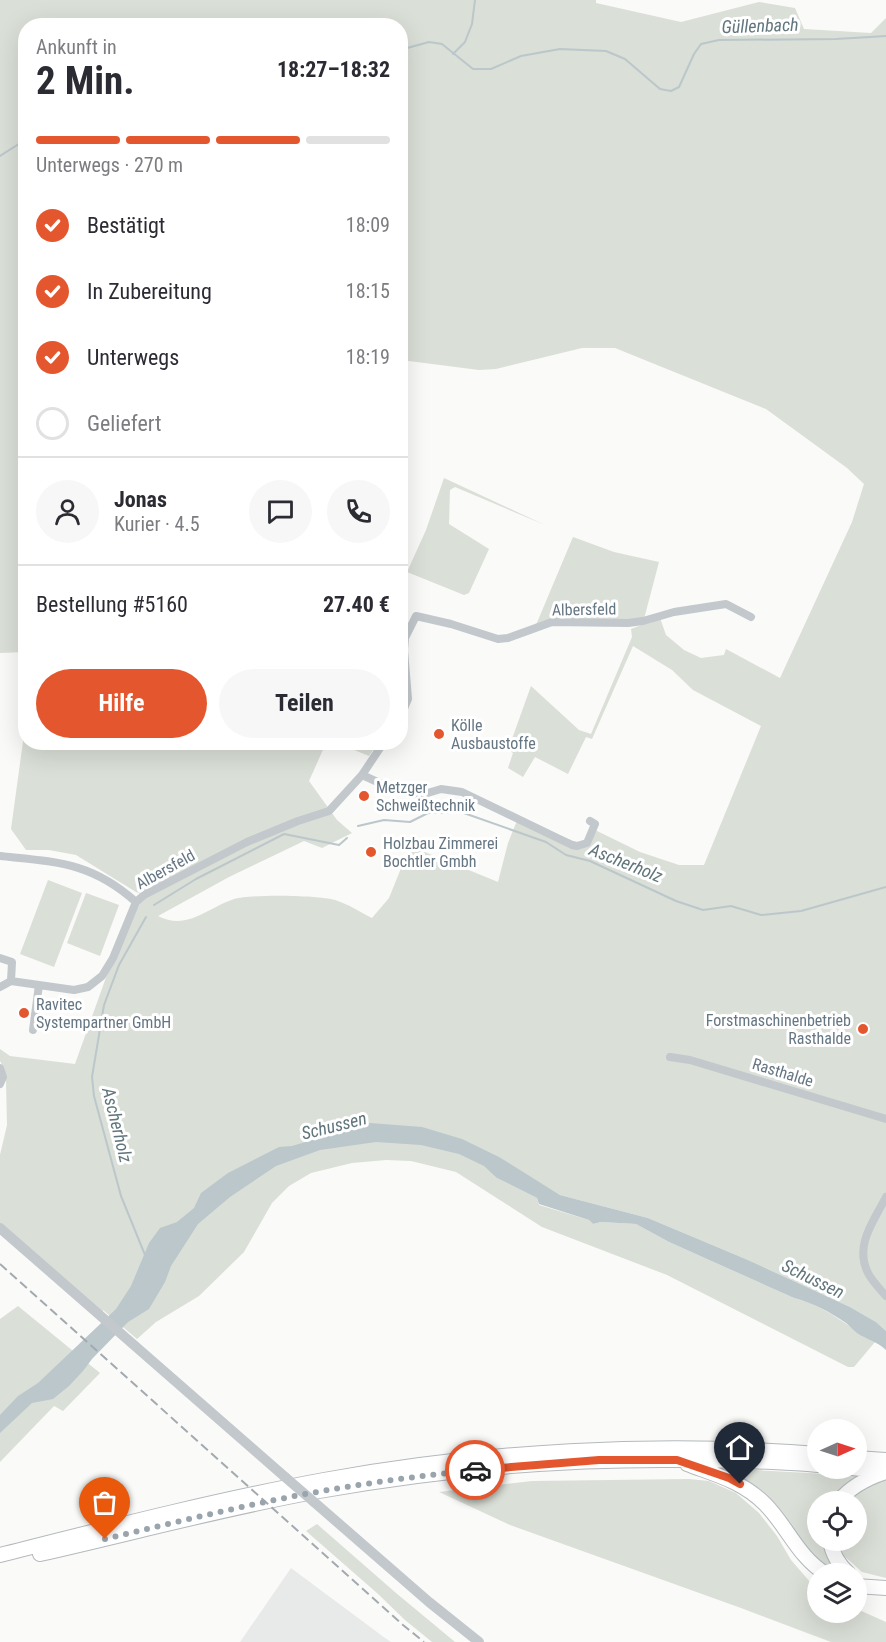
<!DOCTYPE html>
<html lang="de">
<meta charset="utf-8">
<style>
:root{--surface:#fff;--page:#f7f7f7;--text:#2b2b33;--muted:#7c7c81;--line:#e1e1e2;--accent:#e4572e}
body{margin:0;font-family:"Roboto Condensed",sans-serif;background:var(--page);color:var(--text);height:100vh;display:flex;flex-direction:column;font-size:22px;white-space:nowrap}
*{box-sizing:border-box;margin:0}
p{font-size:20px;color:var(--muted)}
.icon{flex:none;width:33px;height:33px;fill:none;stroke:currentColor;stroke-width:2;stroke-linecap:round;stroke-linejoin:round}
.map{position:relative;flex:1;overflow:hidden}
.side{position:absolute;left:18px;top:18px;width:390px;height:732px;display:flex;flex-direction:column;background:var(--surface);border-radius:24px;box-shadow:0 6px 24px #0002}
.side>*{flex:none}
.needle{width:39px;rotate:87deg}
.fabs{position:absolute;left:807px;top:1419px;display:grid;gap:12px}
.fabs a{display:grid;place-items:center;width:60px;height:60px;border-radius:50%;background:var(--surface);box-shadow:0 6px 24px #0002;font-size:30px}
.pin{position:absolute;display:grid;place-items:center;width:51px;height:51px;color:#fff;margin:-62px -26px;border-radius:50% 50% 50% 0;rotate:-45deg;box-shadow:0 0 6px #0007}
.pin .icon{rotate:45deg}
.courier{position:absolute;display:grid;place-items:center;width:60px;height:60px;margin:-30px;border:4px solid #e4572e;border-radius:50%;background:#fff;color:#222;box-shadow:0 2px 8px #0007}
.overview em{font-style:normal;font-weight:700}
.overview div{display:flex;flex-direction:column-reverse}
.overview{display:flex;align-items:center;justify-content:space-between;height:102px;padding:0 18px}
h1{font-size:39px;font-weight:700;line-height:45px}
.bar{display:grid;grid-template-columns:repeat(4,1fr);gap:9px 6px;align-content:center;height:72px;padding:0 18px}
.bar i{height:8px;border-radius:4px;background:var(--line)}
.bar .selected{background:var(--accent)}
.bar p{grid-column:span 4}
.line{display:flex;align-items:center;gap:15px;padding:0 18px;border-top:2px solid var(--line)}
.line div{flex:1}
.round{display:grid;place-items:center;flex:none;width:63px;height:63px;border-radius:32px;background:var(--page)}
ol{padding:0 18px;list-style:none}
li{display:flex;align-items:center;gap:18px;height:66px}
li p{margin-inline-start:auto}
li .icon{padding:6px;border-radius:50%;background:var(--accent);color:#fff;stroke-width:4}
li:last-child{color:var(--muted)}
li i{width:33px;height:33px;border:3px solid var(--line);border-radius:50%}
.button{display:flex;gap:12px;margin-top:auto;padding:12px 18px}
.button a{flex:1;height:69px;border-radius:36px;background:var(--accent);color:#fff;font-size:24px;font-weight:700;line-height:69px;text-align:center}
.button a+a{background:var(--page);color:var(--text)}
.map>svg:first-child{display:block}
.built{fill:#e8e9e9}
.green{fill:#dadfd7;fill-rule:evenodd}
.water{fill:#bbc7cb}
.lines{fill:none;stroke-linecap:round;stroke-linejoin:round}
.stream{stroke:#bbc7cb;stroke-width:2}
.trunk-casing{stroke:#b4b9bd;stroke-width:16}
.minor{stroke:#c3c8cc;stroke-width:8}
.tertiary{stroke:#c3c8cc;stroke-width:10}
.trunk{stroke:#fff;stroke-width:14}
.rail{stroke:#a2aab0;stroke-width:2;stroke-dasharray:9 4.5;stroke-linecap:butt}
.tertiary-bridge{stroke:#c3c8cc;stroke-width:10}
.done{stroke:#99a4ac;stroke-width:6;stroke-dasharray:0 10.8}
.route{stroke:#e4572e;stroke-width:8}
.poi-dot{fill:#e4572e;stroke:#fff;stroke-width:2}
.labels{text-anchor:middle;stroke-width:6;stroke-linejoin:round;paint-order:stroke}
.street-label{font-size:16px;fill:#657683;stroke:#fff}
.poi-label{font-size:16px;fill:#657683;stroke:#fff;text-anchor:start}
.water-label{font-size:18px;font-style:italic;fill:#60757c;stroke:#fff}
</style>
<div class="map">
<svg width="886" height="1642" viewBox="0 0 886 1642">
<rect width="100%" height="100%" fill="#fafaf8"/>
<path class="built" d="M 291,1568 L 381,1635 L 391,1642 L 240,1642 Z"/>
<path class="green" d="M 0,0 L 596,0 L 596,3 L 681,22 L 759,2 L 795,8 L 804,29 L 871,33 L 886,18 L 886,1331 L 876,1322 L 850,1307 L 748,1260 L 648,1218 L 560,1195 L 499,1158 L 497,1178 L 537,1198 L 539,1205 L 589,1220 L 593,1224 L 601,1222 L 636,1224 L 669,1242 L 794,1298 C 827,1306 847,1327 875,1342 L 854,1367 L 848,1367 L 667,1275 L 542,1227 L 456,1172 L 411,1161 L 386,1160 L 352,1163 L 311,1173 L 289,1186 L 272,1203 L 244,1252 L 199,1296 L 156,1322 L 137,1339 L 103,1310 L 102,1317 L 0,1228 L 0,1155 L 7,1125 L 6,1080 L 4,1068 L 0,1061 L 0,1049 L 10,1056 L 75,1064 L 113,958 L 144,895 L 136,892 L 76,855 L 49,850 L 26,850 L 11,829 L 25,727 L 26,742 L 326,743 L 309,781 L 337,820 L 352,833 L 322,848 L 304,841 L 229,877 L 158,916 C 187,931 207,908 234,899 C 253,894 316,895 335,900 C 348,904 360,912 372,918 L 389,898 L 410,846 L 498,882 L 508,843 L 518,818 L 583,845 L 593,829 L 640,852 L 679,865 L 704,865 L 761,726 L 693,690 L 672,670 L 633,646 L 592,739 L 586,737 L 568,774 L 535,757 L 523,777 L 508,768 L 513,753 L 508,750 L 531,686 L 579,730 L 591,734 L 632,637 L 631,629 L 660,618 L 666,635 L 684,650 L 701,658 L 724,655 L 726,649 L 780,678 L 852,522 L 864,484 L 847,468 L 766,409 L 615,348 L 582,348 L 496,369 L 479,370 L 401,360 L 400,26 L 26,26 L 26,652 L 0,653 Z
M 444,478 L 545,525 L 455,487 L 450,490 L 449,524 L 489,549 L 469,593 L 464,595 L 407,572 L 426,530 Z
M 573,537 L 614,552 L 659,562 L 644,619 L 536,625 Z
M 337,743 L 378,743 L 369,756 Z
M 48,880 L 82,893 L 54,967 L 20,954 Z
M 86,893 L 119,905 L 100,956 L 67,943 Z
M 18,1306 L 100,1373 L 63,1411 L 54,1406 L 0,1462 L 0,1319 Z
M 719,1468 L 863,1476 L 886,1480 L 886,1578 L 862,1572 L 842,1554 L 830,1569 L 821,1564 L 788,1526 L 765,1494 L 741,1478 L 716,1469 ZM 818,1502 L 856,1502 L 856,1540 L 818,1540 Z
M 689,1479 L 709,1481 L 736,1493 L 759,1513 L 777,1536 L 791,1560 L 817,1590 L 818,1612 L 856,1612 L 857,1609 L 886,1622 L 886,1642 L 831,1642 L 741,1608 L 510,1525 L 439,1492 L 532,1481 Z
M 317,1524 L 396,1593 L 455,1642 L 432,1642 L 405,1620 L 377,1593 L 306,1531 Z"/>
<path class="water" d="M 370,1123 L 422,1127 L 462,1139 L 499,1157 L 560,1195 L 648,1218 L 748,1260 L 850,1307 L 876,1322 L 886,1331 L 886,1350 C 878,1342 866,1339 857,1333 C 853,1330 850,1326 846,1323 C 830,1312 813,1303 794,1298 L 669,1242 L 636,1224 L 601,1222 L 593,1224 L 589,1220 L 539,1204 L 537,1198 L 497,1178 L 484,1166 L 459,1154 L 421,1145 L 376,1142 L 320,1150 L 276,1166 L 230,1197 L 198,1224 L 171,1266 L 165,1282 L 149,1309 L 128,1322 L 92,1359 L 83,1371 L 69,1386 L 53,1399 L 32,1403 L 0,1433 L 0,1415 L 18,1396 L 38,1383 L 116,1309 L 131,1286 L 149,1243 L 160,1228 L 177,1222 L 194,1208 L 201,1193 L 228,1173 L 279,1147 L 292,1146 Z"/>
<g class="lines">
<path class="stream" d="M 400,50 L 429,42 L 442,44 L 473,69 L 491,69 L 521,56 L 560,49 L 606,51 L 625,59 L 660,89 L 671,91 L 679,87 L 694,54 L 701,44 L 719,40 L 836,39 L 886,36
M 453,54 L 465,42 L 472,24 L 475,0
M 0,156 L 22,142 L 26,143
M 358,826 L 384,820 L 410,822 L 428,813 L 461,812 L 546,842 L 566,855 L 590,861 L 676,901 L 703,910 L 731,906 L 761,915 L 801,911 L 886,887
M 154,905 L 196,879 L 284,834 L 339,845 L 347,838
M 145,1255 L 121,1196 L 94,1096 L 92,1077 L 104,1005 L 119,965 L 146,917"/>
<g class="trunk-casing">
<path id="trunk" d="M 856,1458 L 886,1460
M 687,1464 C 716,1475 742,1481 765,1504 C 787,1526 798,1557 826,1574
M 852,1468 L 883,1471
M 838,1502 C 851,1486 867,1478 886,1472
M 830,1540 C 832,1554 839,1565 849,1574
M 40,1554 C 133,1533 225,1508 319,1491 C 437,1470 557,1459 677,1460 C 724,1460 771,1461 818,1465
M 0,1555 C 107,1528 215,1500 324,1480 C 483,1451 656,1441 818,1454
M 856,1586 L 886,1588"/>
</g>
<path class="minor" d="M 400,718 L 408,699 L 404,650 L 405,638 L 416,616 L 451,624 L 498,639 L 508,638 L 552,622 L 628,623 L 643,621 L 674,612 L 726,604 L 751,617
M 362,775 L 382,784 L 421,795 L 441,789 L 462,792 L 572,845 L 577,846 L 587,843 L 595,824 L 590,821
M 0,856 C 57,862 91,862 136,902
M 0,958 L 12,962 L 11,981
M 0,987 L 11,981 L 74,990 L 88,987 L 102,976 L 113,958 L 136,902 L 144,895 L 247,842 L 298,821 L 329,811 L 362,775 L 384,742
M 33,1030 L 39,985
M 670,1057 L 690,1060 L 886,1119
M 0,1068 L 3,1077 L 0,1084
M 886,1197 C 874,1221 854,1245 868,1273 C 872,1281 880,1289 886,1296"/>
<path class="tertiary" d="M 0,1228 L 285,1477
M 314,1502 L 429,1602 L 479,1642"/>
<use href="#trunk" class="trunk"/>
<path class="rail" d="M 0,1264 L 403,1625 L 424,1642"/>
<path class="tertiary-bridge" d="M 285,1477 L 314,1502"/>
</g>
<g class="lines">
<path class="done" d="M 105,1539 C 163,1525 221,1511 280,1499 C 344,1486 409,1477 475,1470"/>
<path class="route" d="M 475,1470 L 599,1460 L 677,1460 L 729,1478 L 740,1484"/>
</g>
<g class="poi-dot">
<circle cx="439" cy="734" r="6"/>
<circle cx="364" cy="796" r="6"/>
<circle cx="371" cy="852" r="6"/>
<circle cx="24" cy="1013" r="6"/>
<circle cx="863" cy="1029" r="6"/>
</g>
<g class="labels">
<g class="street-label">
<text transform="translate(584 609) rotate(-1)" y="6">Albersfeld</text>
<text transform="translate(165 869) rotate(-29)" y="6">Albersfeld</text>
<text transform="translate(783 1072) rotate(17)" y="6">Rasthalde</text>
</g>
<g class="poi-label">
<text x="451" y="731">Kölle<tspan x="451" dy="18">Ausbaustoffe</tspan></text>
<text x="376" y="793">Metzger<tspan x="376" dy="18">Schweißtechnik</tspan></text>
<text x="383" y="849">Holzbau Zimmerei<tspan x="383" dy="18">Bochtler Gmbh</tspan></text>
<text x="36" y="1010">Ravitec<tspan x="36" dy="18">Systempartner GmbH</tspan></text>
<text x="851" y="1026" text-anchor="end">Forstmaschinenbetrieb<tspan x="851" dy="18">Rasthalde</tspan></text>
</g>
<g class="water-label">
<text transform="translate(760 26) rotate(-2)" y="6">Güllenbach</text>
<text transform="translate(626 863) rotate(22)" y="6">Ascherholz</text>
<text transform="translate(117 1125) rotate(76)" y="6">Ascherholz</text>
<text transform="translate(334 1126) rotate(-14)" y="6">Schussen</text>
<text transform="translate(813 1279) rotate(26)" y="6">Schussen</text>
</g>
</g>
</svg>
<div class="fabs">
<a><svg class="needle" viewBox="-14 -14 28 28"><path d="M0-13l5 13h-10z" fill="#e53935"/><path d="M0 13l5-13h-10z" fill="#7c7c81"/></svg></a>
<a><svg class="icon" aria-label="locate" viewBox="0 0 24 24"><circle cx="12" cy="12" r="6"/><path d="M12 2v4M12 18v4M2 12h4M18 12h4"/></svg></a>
<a><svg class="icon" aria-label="layers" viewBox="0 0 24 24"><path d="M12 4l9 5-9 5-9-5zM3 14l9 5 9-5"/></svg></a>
</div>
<div class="pin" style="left:105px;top:1539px;background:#ea580c"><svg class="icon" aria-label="bag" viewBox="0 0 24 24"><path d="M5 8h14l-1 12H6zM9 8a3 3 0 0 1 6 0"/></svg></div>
<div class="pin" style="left:740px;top:1484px;background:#1f2937"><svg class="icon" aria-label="home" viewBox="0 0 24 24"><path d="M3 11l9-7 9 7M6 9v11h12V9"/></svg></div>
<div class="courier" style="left:475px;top:1470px"><svg class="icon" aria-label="car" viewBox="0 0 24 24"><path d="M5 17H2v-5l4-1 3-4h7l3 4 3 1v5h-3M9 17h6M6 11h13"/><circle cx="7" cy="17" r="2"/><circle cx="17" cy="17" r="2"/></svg></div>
<section class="side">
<div class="overview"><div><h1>2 Min.</h1><p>Ankunft in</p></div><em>18:27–18:32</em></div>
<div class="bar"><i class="selected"></i><i class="selected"></i><i class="selected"></i><i></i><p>Unterwegs · 270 m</p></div>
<ol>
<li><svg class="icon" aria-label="check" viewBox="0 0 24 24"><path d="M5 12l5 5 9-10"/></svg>Bestätigt<p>18:09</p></li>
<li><svg class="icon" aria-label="check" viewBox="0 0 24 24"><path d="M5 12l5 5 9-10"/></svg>In Zubereitung<p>18:15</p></li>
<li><svg class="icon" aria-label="check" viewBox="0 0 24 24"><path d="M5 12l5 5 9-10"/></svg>Unterwegs<p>18:19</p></li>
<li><i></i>Geliefert</li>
</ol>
<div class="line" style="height:108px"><a class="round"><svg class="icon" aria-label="person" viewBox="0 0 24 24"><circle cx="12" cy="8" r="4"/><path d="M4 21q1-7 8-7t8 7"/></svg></a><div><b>Jonas</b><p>Kurier · 4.5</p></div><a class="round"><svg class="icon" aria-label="chat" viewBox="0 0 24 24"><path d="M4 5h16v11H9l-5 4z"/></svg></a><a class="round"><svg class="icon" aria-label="phone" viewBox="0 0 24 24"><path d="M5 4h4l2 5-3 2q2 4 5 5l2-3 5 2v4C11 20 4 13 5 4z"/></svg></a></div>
<div class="line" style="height:78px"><div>Bestellung #5160</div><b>27.40 €</b></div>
<div class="button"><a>Hilfe</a><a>Teilen</a></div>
</section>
</div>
